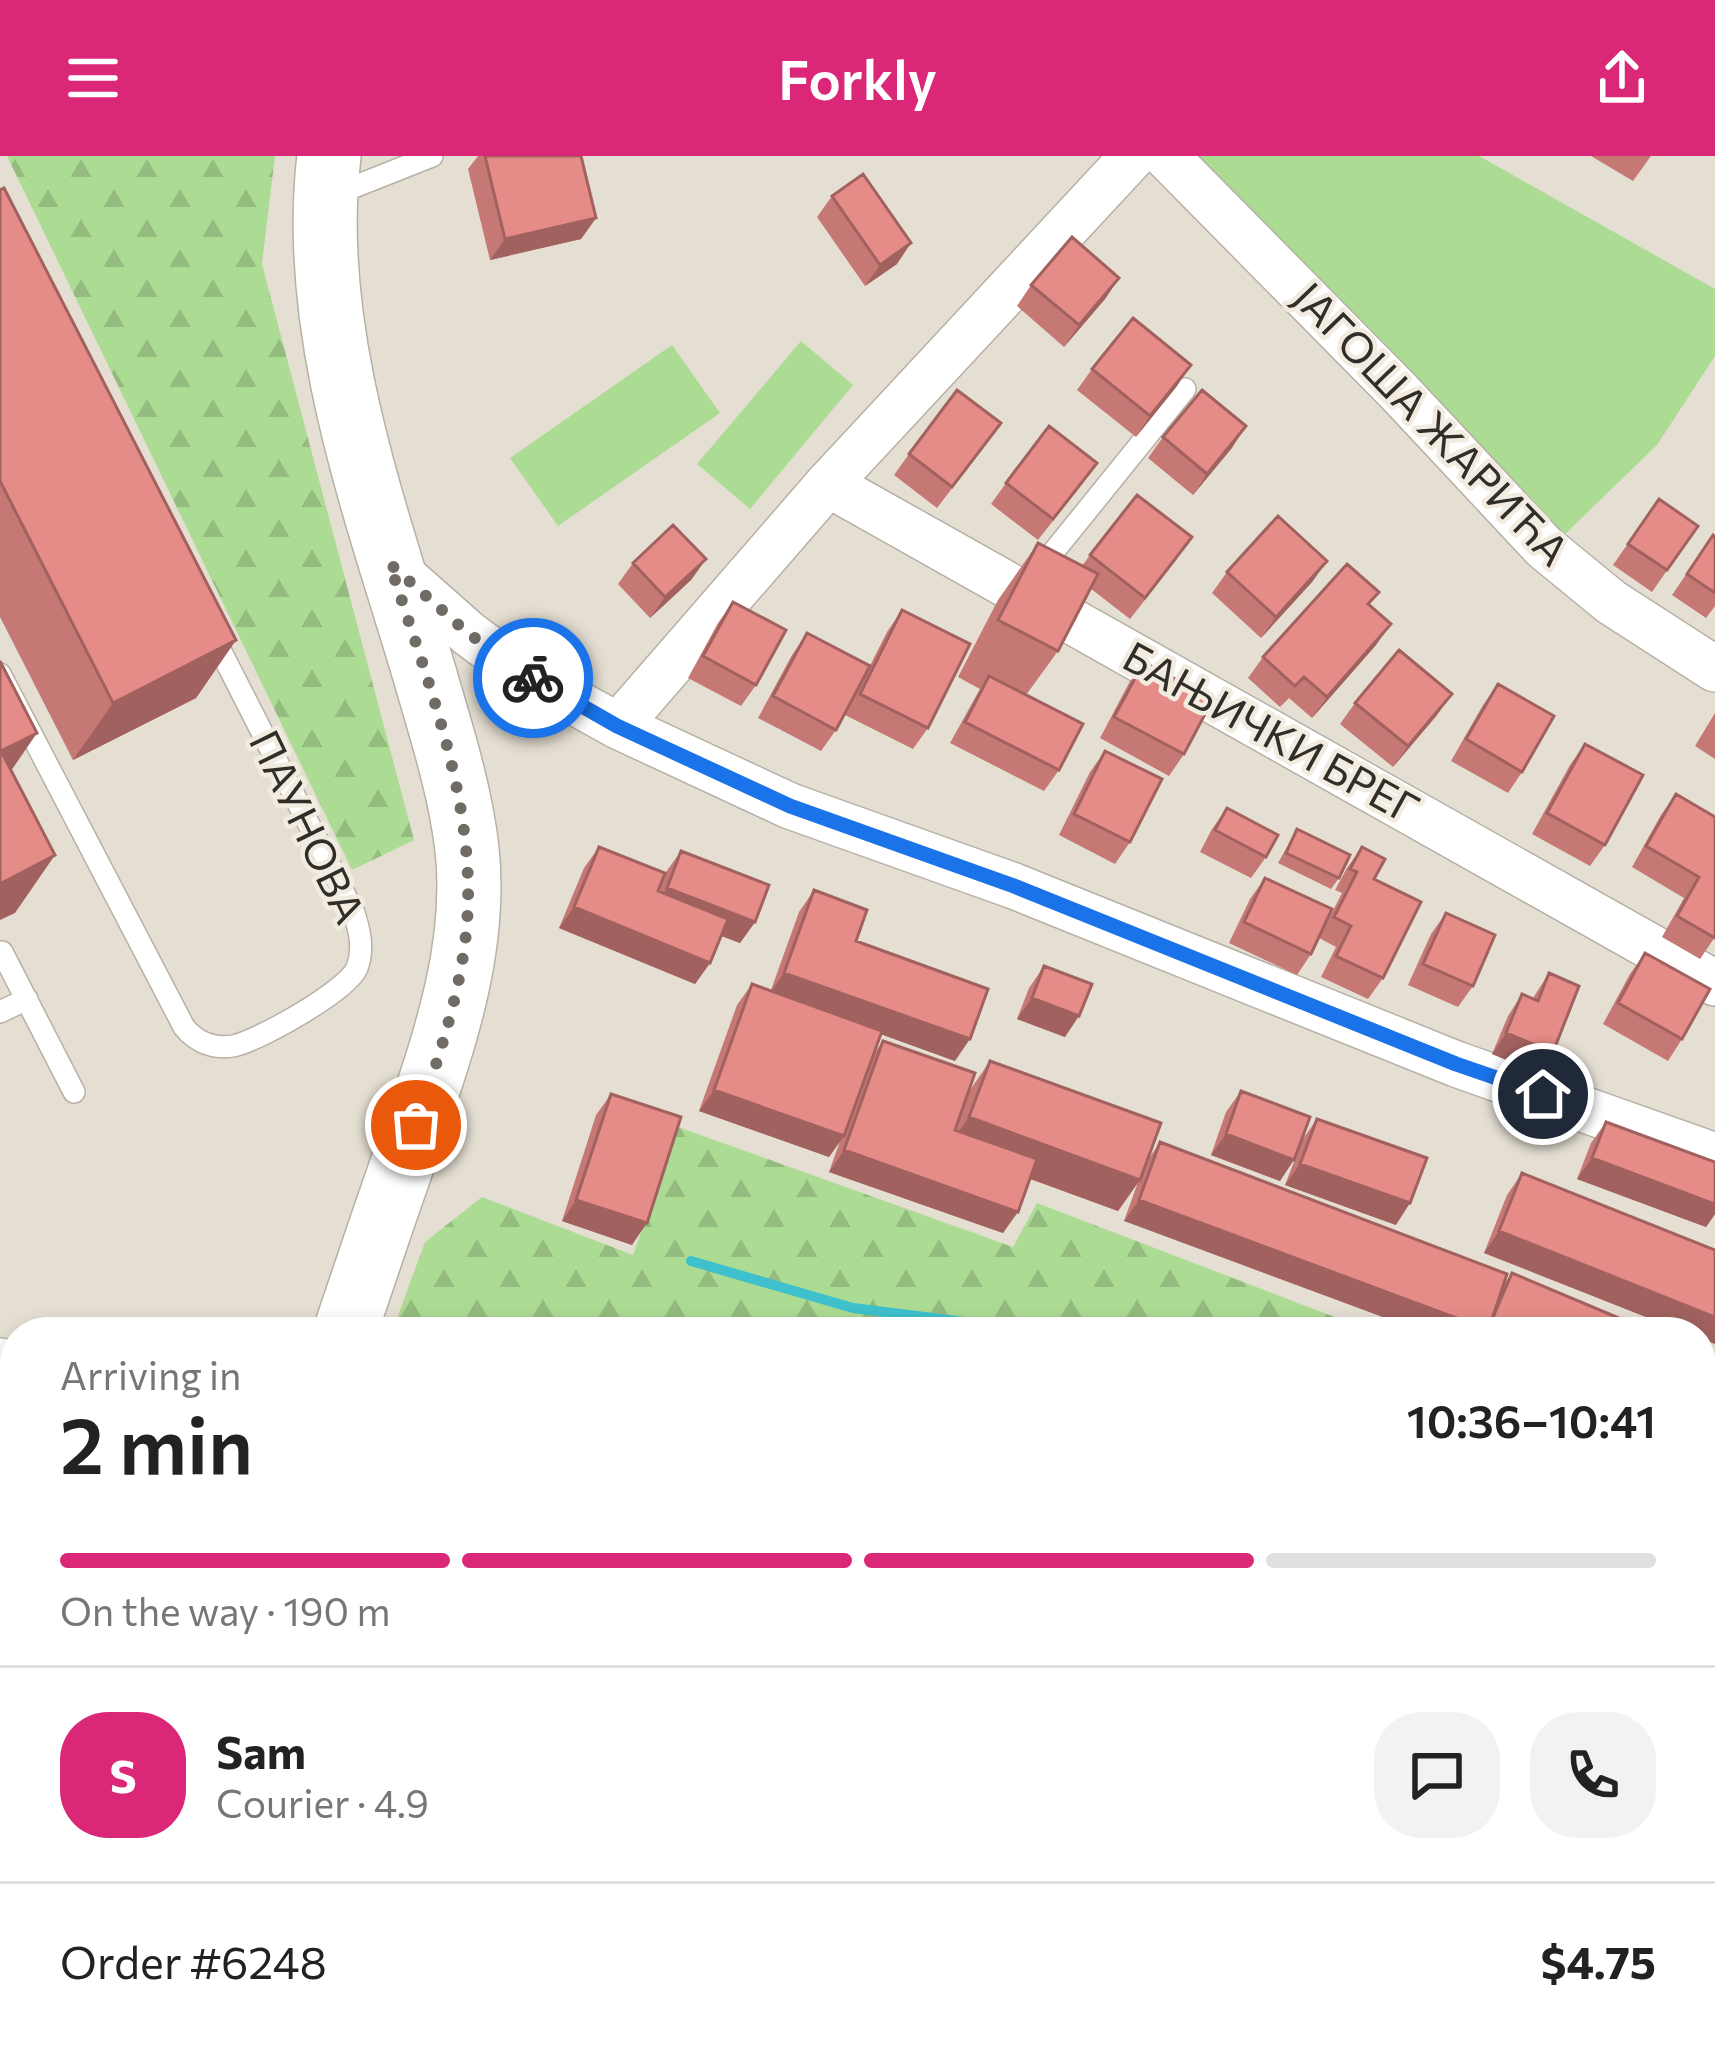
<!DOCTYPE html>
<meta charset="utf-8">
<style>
:root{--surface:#fff;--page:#f2f2f2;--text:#222;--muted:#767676;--line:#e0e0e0;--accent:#db2777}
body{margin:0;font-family:Commissioner,sans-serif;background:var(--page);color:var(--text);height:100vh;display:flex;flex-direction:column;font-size:45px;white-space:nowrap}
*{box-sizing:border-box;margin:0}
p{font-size:39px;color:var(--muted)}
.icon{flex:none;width:66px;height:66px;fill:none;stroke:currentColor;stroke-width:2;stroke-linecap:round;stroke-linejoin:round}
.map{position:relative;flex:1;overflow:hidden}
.drawer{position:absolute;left:0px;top:1161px;width:1716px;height:747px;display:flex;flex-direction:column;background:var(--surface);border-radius:48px 48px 0 0;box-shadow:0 6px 18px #0003}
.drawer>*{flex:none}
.pin{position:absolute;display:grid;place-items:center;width:102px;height:102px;color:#fff;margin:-51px;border:6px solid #fff;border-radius:50%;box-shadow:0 3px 12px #0007}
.courier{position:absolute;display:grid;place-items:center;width:120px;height:120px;margin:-60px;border:9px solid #1a73e8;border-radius:50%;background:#fff;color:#222;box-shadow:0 3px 15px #0007}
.summary em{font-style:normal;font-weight:600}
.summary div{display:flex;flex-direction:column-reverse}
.summary{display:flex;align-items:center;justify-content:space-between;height:204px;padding:0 60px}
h1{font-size:78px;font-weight:600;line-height:90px}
.bar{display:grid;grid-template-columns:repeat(4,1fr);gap:18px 12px;align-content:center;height:144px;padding:0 60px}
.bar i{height:15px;border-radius:9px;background:var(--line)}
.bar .on{background:var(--accent)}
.bar p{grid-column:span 4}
.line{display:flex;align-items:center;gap:30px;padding:0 60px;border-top:3px solid var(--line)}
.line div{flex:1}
.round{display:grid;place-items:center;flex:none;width:126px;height:126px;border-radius:48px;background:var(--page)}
header{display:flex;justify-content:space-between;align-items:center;height:156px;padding:0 60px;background:var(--accent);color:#fff;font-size:54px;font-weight:600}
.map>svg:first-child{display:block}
.grass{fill:#acdb93}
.forest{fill:url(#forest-firs)}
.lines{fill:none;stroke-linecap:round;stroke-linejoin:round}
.stream{stroke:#3ec1cc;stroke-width:10}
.lane-casing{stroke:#b7b1a5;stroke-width:24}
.street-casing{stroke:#b7b1a5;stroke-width:48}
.secondary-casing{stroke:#b7b1a5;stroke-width:66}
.lane{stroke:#fff;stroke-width:21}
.street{stroke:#fff;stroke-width:45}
.secondary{stroke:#fff;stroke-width:63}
.wall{fill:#c67875}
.shaded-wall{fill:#a1625f}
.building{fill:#e68c88;stroke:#a1625f;stroke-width:3}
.done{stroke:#706c65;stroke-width:12;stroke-dasharray:0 21.6}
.route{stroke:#1a73e8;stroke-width:15}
.labels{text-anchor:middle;stroke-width:9;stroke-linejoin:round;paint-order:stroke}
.street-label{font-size:42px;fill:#312e2a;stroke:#f2ece0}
</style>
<header><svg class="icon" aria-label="menu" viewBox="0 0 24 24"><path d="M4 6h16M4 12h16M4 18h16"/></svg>Forkly<svg class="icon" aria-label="share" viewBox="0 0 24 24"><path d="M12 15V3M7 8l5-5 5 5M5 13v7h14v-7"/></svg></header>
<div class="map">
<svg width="1715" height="1906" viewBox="0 0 1715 1906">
<defs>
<pattern id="forest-firs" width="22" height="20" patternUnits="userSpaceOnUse" patternTransform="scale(3)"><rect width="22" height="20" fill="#acdb93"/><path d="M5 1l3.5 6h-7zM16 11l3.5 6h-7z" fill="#94bc7f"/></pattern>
</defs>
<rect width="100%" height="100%" fill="#e5dfd3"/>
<path class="grass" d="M 1191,0 L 1479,0 L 1715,133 L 1715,200 L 1657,289 L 1564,379 Z
M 801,185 L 853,229 L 750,353 L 697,308 Z
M 672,189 L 720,257 L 558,370 L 510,302 Z"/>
<path class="forest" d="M 7,0 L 275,0 L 262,108 L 414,684 L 352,714 Z
M 678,971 L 1013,1091 L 1037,1047 L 1374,1176 L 392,1176 L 425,1086 L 482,1041 L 633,1099 Z
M 1701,1308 L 1715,1314 L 1715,1500 L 1701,1495 Z"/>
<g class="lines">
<path class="stream" d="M 691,1105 L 853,1152 L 1044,1176
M 1701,1401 L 1715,1406"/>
<g class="lane-casing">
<path id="lane" d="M 336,38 L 432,0
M 1038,415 L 1185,233
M 0,518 L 184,871 C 196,886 213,893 233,890 C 258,885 347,835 357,812 C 364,793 360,776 354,757 L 211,476
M 2,796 L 74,936
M 0,856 L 27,843
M 255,1893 L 278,1906
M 881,1893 L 886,1906"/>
</g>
<g class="street-casing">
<path id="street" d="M 1166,0 L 1400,237 L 1544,391 L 1611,446 L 1715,513
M 828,328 L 1715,827
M 392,410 L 469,478 L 519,515 L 618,570 L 790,650 L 1014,730 L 1456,908 L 1715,1000
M 618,570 L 828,328 L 1133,0
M 1701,1728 L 1715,1732"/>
</g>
<g class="secondary-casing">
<path id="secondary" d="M 329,0 C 308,175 375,352 424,516 C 441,575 460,633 467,693 C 478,794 442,892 410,986 C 388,1049 366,1113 345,1176
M 0,1214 L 15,1224
M 0,1806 L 15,1797"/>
</g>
<use href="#lane" class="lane"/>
<use href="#street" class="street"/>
<use href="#secondary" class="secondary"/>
</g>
<path class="wall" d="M 478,0 L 581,0 L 596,62 L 581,83 L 490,104 L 468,13 Z
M 1591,0 L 1651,0 L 1633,25 Z
M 0,34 L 236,484 L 196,542 L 73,604 L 0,461 Z
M 832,40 L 897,108 L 865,130 L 817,61 Z
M 1119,122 L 1105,143 L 1064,191 L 1017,150 L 1031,129 Z
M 1092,213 L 1177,230 L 1136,281 L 1077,234 Z
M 1246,270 L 1193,339 L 1148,302 L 1163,281 Z
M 986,288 L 937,352 L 894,319 L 909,298 Z
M 1006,327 L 1082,328 L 1038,384 L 991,348 Z
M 1659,343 L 1698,370 L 1652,436 L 1613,409 Z
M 1713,379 L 1715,381 L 1715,450 L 1706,462 L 1672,439 Z
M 1038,387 L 1082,410 L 1090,399 L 1177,403 L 1130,463 L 1090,432 L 1058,495 L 1026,539 L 1059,614 L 1044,635 L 950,587 L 980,533 L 958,521 L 998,444 Z
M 706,403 L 691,424 L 650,462 L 618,428 L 633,407 Z
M 1327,405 L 1312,426 L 1261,482 L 1212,437 L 1227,416 Z
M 733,446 L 756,529 L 741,550 L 688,522 L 718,467 Z
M 1370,450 L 1376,489 L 1312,562 L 1289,542 L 1280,551 L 1248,522 L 1263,501 Z
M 902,454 L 928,572 L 913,593 L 845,559 L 887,476 Z
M 807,477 L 836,574 L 821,595 L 758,562 L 792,499 Z
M 1144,506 L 1184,598 L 1169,620 L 1100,582 L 1129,527 Z
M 1498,528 L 1522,616 L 1508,637 L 1451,605 L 1483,549 Z
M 1355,547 L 1437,559 L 1393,611 L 1340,568 Z
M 1715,557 L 1715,603 L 1695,590 Z
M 1585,588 L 1605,689 L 1590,710 L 1532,678 L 1570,609 Z
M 1105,595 L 1130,686 L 1115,708 L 1059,679 L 1090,616 Z
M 1676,638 L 1715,781 L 1700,803 L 1662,781 L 1684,742 L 1632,711 L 1661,659 Z
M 1227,652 L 1266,701 L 1251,722 L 1200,696 L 1212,673 Z
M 1297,673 L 1339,722 L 1331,733 L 1278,707 Z
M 599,691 L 659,735 L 666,716 L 681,695 L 755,766 L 740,787 L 721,780 L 710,807 L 695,828 L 559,772 L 584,712 Z
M 1362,691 L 1374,723 L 1383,822 L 1368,843 L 1321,821 L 1336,791 L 1319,782 L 1342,737 L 1335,734 L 1347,712 Z
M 1265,722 L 1311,798 L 1297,819 L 1229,787 L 1250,743 Z
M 814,734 L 955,905 L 881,878 L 873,899 L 883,885 L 970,934 L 990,905 L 1147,1005 L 1160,986 L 1504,1128 L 1512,1117 L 1652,1176 L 1124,1065 L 1138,1026 L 1118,1055 L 1030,1023 L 1003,1077 L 829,1016 L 840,985 L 829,1001 L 699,955 L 737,849 L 752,828 L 771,834 L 799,756 Z
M 1446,757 L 1473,830 L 1458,851 L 1408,829 L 1431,778 Z
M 1645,797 L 1682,883 L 1668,905 L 1603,868 L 1630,818 Z
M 1044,810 L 1065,881 L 1017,863 L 1029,832 Z
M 1549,817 L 1538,917 L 1492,898 L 1508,860 L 1522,838 L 1533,842 Z
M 1241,935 L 1302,984 L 1317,963 L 1396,1069 L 1285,1029 L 1300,990 L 1280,1025 L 1211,999 L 1226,956 Z
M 611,938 L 632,1089 L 562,1065 L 596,959 Z
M 1606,966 L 1715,1006 L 1715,1058 L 1706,1071 L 1577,1023 L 1591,987 Z
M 1522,1017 L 1701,1176 L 1684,1176 L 1484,1097 L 1507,1039 Z
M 0,1256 L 15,1264 L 15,1600 L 0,1622 Z
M 289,1893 L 389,1893 L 381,1906 L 312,1906 Z
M 1626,1893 L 1699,1893 L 1696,1906 L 1622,1906 Z"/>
<path class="shaded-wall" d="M 596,62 L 581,83 L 490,104 L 505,83 Z
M 911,87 L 897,108 L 865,130 L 880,109 Z
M 1119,122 L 1105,143 L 1064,191 L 1079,169 Z
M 1191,209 L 1177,230 L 1136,281 L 1150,260 Z
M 1246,270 L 1232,292 L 1193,339 L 1207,318 Z
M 706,403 L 691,424 L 650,462 L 665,441 Z
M 1327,405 L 1312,426 L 1261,482 L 1276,461 Z
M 1391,468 L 1376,489 L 1312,562 L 1327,541 Z
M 236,484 L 196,542 L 73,604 L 113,547 Z
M 1452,538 L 1437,559 L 1393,611 L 1408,590 Z
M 37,577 L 0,631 L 1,595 Z
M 55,699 L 15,757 L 0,764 L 0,728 Z
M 667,732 L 755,766 L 740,787 L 652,753 Z
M 574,751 L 710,807 L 695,828 L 559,772 Z
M 784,817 L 970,883 L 955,905 L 769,838 Z
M 1032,842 L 1079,860 L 1065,881 L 1017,863 Z
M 1506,877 L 1553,896 L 1538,917 L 1492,898 Z
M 714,934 L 844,980 L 829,1001 L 699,955 Z
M 969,961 L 1140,1024 L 1118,1055 L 947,992 Z
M 1226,978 L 1294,1004 L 1280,1025 L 1211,999 Z
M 844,994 L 1018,1056 L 1003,1077 L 829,1016 Z
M 1592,1002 L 1715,1048 L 1715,1058 L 1706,1071 L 1577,1023 Z
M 1300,1008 L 1410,1047 L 1396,1069 L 1285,1029 Z
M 576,1044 L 647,1067 L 632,1089 L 562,1065 Z
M 1139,1044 L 1494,1176 L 1423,1176 L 1124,1065 Z
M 1499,1075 L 1715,1161 L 1715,1188 L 1701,1183 L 1701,1176 L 1684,1176 L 1484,1097 Z
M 1701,1264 L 1715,1270 L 1715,1297 L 1701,1291 Z
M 1715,1612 L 1715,1629 L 1709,1627 L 1701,1638 L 1701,1625 Z
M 1701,1674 L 1715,1678 L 1715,1704 L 1701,1700 Z"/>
<path class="building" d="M 485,0 L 581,0 L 596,62 L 505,83 Z
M 863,18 L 911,87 L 880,109 L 832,40 Z
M 4,32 L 236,484 L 113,547 L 0,325 L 0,34 Z
M 1072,81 L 1119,122 L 1079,169 L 1031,129 Z
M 1133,162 L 1191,209 L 1150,260 L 1092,213 Z
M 957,234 L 1001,267 L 952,331 L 909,298 Z
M 1202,234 L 1246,270 L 1207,318 L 1163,281 Z
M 1049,270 L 1097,307 L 1053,363 L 1006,327 Z
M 1137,339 L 1192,381 L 1145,442 L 1090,399 Z
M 1659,343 L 1698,370 L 1667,414 L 1628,388 Z
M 1278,360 L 1327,405 L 1276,461 L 1227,416 Z
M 673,369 L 706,403 L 665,441 L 633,407 Z
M 1713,379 L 1715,381 L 1715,437 L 1687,418 Z
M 1038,387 L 1098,418 L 1058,495 L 998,464 Z
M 1347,408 L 1379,436 L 1368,448 L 1391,468 L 1327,541 L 1304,521 L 1295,530 L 1263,501 Z
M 733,446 L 786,474 L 756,529 L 703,500 Z
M 902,454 L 970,488 L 928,572 L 860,538 Z
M 807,477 L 870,510 L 836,574 L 773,540 Z
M 1399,494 L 1452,538 L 1408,590 L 1355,547 Z
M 0,505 L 37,577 L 1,595 L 55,699 L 0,728 Z
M 1144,506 L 1213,543 L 1184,598 L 1114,561 Z
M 989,520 L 1083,568 L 1059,614 L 965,566 Z
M 1498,528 L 1554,560 L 1522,616 L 1466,583 Z
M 1585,588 L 1643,619 L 1605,689 L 1547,657 Z
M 1105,595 L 1162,623 L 1130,686 L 1074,658 Z
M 1676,638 L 1715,661 L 1715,782 L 1677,760 L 1699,721 L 1646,690 Z
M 1227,652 L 1278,679 L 1266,701 L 1215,674 Z
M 1297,673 L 1350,699 L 1339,722 L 1286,697 Z
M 599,691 L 665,717 L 658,735 L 728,763 L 710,807 L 574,751 Z
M 1362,691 L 1385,703 L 1374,723 L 1421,746 L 1383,822 L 1336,800 L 1351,770 L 1334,761 L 1357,716 L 1350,713 Z
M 681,695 L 769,729 L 755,766 L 667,732 Z
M 1265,722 L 1332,753 L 1311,798 L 1244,766 Z
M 814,734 L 867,754 L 856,785 L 988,833 L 970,883 L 784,817 Z
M 1446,757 L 1495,779 L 1473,830 L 1423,808 Z
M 1645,797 L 1710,833 L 1682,883 L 1618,847 Z
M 1044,810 L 1092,828 L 1079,860 L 1032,842 Z
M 1549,817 L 1579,830 L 1553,896 L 1506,877 L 1522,838 L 1538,845 Z
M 752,828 L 882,875 L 844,980 L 714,934 Z
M 883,885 L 975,917 L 955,974 L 1037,1003 L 1018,1056 L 844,994 Z
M 990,905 L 1161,967 L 1140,1024 L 969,961 Z
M 1241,935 L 1310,961 L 1294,1004 L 1226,978 Z
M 611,938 L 681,961 L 647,1067 L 576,1044 Z
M 1317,963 L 1427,1002 L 1410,1047 L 1300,1008 Z
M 1606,966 L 1715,1006 L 1715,1048 L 1592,1002 Z
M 1160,986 L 1507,1118 L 1491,1166 L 1512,1117 L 1652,1176 L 1494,1176 L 1139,1044 Z
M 1522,1017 L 1715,1094 L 1715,1161 L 1499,1075 Z
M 1701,1197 L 1715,1203 L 1715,1270 L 1701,1264 Z
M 0,1256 L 14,1265 L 0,1287 Z
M 15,1265 L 15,1332 L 0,1322 L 0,1288 Z
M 0,1360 L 15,1370 L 15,1437 L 0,1459 Z
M 15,1439 L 15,1506 L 0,1496 L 0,1461 Z
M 1701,1573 L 1712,1577 L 1704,1599 L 1715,1603 L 1715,1613 L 1712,1622 L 1705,1619 L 1701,1631 Z
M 0,1591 L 14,1601 L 0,1622 Z
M 1709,1635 L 1715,1637 L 1715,1678 L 1701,1674 L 1701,1660 Z
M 84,1893 L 124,1893 L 134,1906 L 67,1906 Z
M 341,1893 L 389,1893 L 381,1906 L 364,1906 Z
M 1634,1893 L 1699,1893 L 1696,1906 L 1631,1906 Z"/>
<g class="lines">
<path class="done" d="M 416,969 C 440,897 466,824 468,747 C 471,631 424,516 390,408 L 469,478 L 533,522"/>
<path class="route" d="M 533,522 L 617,570 L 790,650 L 1014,730 L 1456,908 L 1543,938"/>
</g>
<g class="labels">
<g class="street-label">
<text transform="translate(1431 268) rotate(46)" y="15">ЈАГОША ЖАРИЋА</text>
<text transform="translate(1271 577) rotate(29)" y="15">БАЊИЧКИ БРЕГ</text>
<text transform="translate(307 671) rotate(64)" y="15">ПАУНОВА</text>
</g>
</g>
</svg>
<div class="pin" style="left:416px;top:969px;background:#ea580c"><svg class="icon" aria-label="bag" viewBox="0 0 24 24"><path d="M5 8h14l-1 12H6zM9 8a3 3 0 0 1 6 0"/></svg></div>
<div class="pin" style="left:1543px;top:938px;background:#1f2937"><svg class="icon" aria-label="home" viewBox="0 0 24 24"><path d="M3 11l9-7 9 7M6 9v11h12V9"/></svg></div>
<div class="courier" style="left:533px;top:522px"><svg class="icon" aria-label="bike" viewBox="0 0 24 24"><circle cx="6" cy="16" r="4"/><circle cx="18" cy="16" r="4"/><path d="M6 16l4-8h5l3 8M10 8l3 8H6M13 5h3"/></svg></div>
<section class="drawer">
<div class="summary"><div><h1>2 min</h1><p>Arriving in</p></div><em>10:36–10:41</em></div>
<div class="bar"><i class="on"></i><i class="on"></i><i class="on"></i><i></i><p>On the way · 190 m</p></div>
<div class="line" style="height:216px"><b class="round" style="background:var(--accent);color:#fff">S</b><div><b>Sam</b><p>Courier · 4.9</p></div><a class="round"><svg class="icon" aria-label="chat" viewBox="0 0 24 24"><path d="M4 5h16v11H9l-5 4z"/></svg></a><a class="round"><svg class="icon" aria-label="phone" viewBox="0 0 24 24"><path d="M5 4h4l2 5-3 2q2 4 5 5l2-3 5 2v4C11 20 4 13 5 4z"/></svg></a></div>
<div class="line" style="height:156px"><div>Order #6248</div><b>$4.75</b></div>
</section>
</div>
